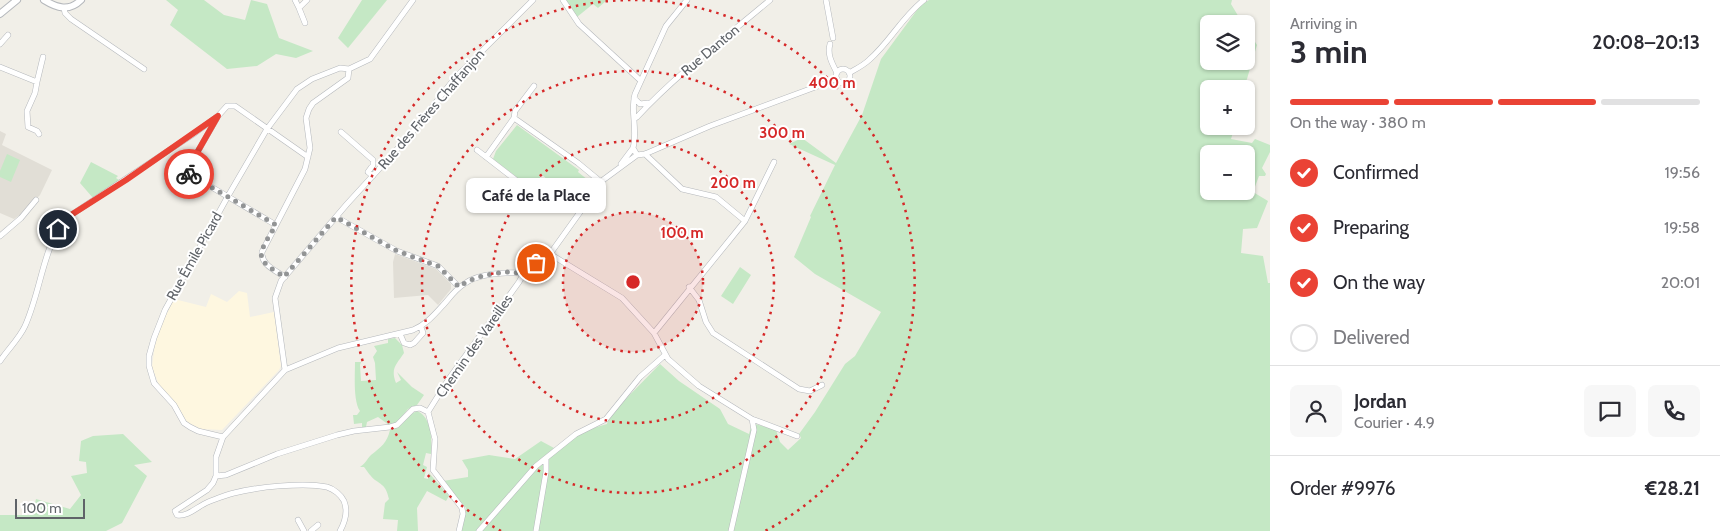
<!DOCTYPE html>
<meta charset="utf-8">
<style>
:root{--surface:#fff;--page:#f7f7f7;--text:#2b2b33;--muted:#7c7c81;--line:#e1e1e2;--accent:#ea4335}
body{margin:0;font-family:Cabin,sans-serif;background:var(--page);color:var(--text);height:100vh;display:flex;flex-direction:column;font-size:19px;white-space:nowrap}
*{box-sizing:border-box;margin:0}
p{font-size:16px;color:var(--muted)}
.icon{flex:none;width:28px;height:28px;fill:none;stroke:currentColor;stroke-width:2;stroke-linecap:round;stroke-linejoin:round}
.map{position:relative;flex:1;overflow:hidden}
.panel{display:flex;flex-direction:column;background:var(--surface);width:450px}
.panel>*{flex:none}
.buttons{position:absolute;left:1200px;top:15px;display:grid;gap:10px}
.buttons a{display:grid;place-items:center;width:55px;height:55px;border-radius:8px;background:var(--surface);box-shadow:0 1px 4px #0004;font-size:25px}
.scale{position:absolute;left:15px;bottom:12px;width:70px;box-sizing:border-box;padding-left:5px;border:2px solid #5f6368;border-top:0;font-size:14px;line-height:18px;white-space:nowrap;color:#5f6368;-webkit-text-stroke:4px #fff;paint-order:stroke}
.pin{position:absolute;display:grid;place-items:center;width:42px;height:42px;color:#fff;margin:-21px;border:2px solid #fff;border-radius:50%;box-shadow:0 1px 5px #0007}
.courier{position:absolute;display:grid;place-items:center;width:50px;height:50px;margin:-25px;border:4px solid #ea4335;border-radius:50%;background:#fff;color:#222;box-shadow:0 1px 6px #0007}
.bubble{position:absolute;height:35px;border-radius:8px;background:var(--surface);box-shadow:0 1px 4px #0004;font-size:16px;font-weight:700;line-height:35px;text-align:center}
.overview em{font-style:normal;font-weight:700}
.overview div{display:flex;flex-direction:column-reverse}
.overview{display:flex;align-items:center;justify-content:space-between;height:85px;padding:0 20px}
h1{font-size:32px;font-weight:700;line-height:38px}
.bar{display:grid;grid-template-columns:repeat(4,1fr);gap:8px 5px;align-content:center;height:60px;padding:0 20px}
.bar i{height:6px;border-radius:4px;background:var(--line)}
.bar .active{background:var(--accent)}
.bar p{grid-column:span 4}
.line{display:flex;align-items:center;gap:12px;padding:0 20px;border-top:1px solid var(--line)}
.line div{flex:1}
.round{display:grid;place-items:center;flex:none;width:52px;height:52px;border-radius:8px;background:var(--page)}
ol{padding:0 20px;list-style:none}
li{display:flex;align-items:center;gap:15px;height:55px}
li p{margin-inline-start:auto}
li .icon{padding:5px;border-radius:50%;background:var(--accent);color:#fff;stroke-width:4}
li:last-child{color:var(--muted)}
li i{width:28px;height:28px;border:2px solid var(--line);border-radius:50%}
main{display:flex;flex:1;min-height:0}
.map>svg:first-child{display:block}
.commercial{fill:#fef7e0}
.education{fill:#e1ded6}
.green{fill:#c5e8c5;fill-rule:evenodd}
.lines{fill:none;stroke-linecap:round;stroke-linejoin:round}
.minor-casing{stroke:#b5b8bc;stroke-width:6}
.tertiary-casing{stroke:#b5b8bc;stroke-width:8}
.minor{stroke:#fff;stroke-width:5}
.tertiary{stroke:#fff;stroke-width:6}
.done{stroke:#929495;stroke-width:5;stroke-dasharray:0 9}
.route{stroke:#ea4335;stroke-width:6}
.ring{fill:none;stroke:#d62828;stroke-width:2.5;stroke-dasharray:2.5 5}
.labels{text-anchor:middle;stroke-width:4;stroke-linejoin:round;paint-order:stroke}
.street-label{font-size:14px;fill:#5f6368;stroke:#fff}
.centre{fill:#d62828;stroke:#fff;stroke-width:2.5}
.ring-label{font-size:15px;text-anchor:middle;font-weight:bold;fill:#d62828;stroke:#fff;stroke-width:4;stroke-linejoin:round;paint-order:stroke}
</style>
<main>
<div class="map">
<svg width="1270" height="531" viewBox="0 0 1270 531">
<rect width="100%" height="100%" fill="#f1efe8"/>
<path class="commercial" d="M 239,291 L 247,293 L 250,317 L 274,312 L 281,366 L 279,370 L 222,430 L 201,429 L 187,422 L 177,405 L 159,385 L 152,367 L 155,344 L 162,323 L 174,299 L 206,307 L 211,294 L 227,302 Z"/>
<path class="education" d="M 0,131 L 6,134 L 2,145 L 52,170 L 40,195 L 24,212 L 14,219 L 0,213 Z
M 395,254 L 436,269 L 451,284 L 451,289 L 438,305 L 428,295 L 394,298 L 393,262 Z"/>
<path class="green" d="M 166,0 L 204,0 L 224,15 L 245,20 L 251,0 L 267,4 L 279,38 L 313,51 L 296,58 L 276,54 L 257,66 L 227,69 L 170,25 L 178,10 Z
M 362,0 L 387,0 L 348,48 L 338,38 Z
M 566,0 L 607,0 L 598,8 L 593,4 L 577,17 Z
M 929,0 L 1232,0 L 1231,4 L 1243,24 L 1209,24 L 1209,61 L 1246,61 L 1246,28 L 1257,45 L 1244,89 L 1209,89 L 1209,126 L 1235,126 L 1231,139 L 1252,143 L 1255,139 L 1270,145 L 1270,152 L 1262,168 L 1266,174 L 1265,176 L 1259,176 L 1253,192 L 1268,201 L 1257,228 L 1243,229 L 1241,253 L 1263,256 L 1268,283 L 1270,283 L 1270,531 L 461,531 L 466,508 L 443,481 L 468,477 L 468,470 L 462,460 L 489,455 L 515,459 L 541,441 L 554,448 L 549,455 C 568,440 583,430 607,424 L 609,416 L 660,364 L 679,381 L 720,409 L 728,424 L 749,434 L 752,423 L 776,430 L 780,442 L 788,450 L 801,438 L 799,434 L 815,412 L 845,364 L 855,356 L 881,312 L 815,274 L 794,257 L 811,217 L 810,216 L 835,165 L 789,144 L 802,138 L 836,163 L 862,115 L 881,59 L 920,6 ZM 1209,154 L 1246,154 L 1246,191 L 1209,191 Z
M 517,125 L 579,170 L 578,172 L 593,184 L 578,207 L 540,173 L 540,195 L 493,159 L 496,151 Z
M 7,154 L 20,160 L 11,182 L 0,177 L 0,171 Z
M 91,162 L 118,176 L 116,178 L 119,180 L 113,186 L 93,198 L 80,183 Z
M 740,267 L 751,275 L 733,304 L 721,296 Z
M 395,338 L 402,345 L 404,353 C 397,364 390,368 396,383 L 401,380 L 397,372 L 412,387 L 424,395 L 417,405 L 408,409 L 398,422 L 389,425 L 378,417 L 367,422 L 366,427 L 362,427 L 362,423 L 354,424 L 353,415 L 357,415 L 360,411 C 353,401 355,375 355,362 L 361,362 L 360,365 L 361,381 L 376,380 L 375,363 L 373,357 L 377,351 L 374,346 L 388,343 L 388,339 Z
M 417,411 C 432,417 432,440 431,454 L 426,453 L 423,465 L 427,467 L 424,478 L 428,479 L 429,473 L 449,496 L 446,501 L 427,491 L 417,508 L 418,531 L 397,531 L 398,520 L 383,519 L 385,503 L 389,499 C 386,487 384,486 375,480 C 371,477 367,471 364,467 L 360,467 C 367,462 366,460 371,455 C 381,447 387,443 390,430 L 400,426 L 411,414 Z
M 123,434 L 152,462 L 134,465 L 147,476 L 122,523 L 106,531 L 0,531 L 0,515 L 32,515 L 36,499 L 70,509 L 81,495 L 71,476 L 87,473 L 86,462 L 79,461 L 81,441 L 93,436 Z"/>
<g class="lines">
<g class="minor-casing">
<path id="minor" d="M 295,0 L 299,8 L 307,0
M 563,0 L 579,24 L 640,80
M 687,0 L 666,26 L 635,94 C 630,111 638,130 633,148 L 637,155 L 645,154 L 710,126 L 837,79
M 826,0 L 833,38
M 64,8 L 65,13 L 71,19 L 144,69
M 299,8 L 305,23
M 0,44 L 8,35
M 830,44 C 827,55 832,63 837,73
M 0,67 L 37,82 L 43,57
M836 76a7 7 0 1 1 14 0a7 7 0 1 1-14 0Z
M 849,73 C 856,69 864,65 869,60 C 890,42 902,17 924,0
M 37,82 L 35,93 L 27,111 L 28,127 L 37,131 L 39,134
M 634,98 L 640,104 L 648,103
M 217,118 L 186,172 L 276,225
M 514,118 L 578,163 L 601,182
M 634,119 L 637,117 C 677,74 725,38 770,0
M 341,132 L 373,160 L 373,165 L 368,172 L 373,176
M 477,150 L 534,194
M 645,154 L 682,189 L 716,197 L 745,221
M 486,157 L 514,118 L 515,111 L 534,86
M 621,164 L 633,148
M 336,217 L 397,251 L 438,266 L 459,287
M 0,236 L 21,218 L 36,200
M 550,254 L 622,298 L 654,333 L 668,359 L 699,386 L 752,419 L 797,436
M 550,254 L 603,180 L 637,155
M 285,277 C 275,270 261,265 262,252 L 305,169 L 310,148 L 306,118 L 309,109 L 313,103 L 348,78 L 349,69
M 689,287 L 699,300 L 706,322 L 713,333 L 799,389 L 810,391 L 822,385
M 654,333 L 745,221 L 774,162
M 400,334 L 404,343 L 410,345 L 414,343 L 423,333 L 421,327
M 0,361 C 8,349 19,339 25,326 C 39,295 42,259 58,229 C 60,224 66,219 71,215 L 192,135 L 218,116 L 227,106 L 235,106 L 308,157
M 285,370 L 275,298 L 281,281 L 347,204 L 410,135 L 455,78 L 533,0
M 428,412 L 448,380 L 519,282 L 524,273 L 530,272 L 544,253 L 550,254
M 223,437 L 198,431 L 190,427 L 184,423 L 174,405 L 154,383 L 149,366 L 149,356 L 154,338 L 165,310 L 228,196 L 267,129 L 297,89 L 312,79 L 340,68 L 349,69 L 370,59 L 413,0
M 546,458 L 576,434 L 606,419 L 640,377 L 665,355
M 216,476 L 226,475 L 277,454 L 337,435 L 354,431 L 390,427 L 397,425 L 413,409 L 420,408 L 428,412 L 435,439 L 433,470 L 462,508 L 463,514 L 459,531
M 298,520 L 304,531
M 311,531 L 318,525
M 340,531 C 345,522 348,511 344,501 C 341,495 334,489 327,487 C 304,482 257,487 234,493 C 225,495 216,499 208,502 C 198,506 188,517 177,515 L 175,511 L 207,490 L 213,483 L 216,476 L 216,457 L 223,437 L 285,370 L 338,348 L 413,330 C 427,324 435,314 445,303 C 451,296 456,289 464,284 C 478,273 507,272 524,273
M 479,531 L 536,466 L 546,458 L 546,472 L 536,531
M 731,531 L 754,430 L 752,419"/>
</g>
<g class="tertiary-casing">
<path id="tertiary" d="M 44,0 C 57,8 69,12 81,0
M 0,14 L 17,0"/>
</g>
<use href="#minor" class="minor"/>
<use href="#tertiary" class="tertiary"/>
</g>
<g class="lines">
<path class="done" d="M 189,174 L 276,225 C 272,233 255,253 264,262 C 269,268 278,272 284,277 L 336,217 L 397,251 L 438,266 L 459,287 C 471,277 493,273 509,272 C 514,272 523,275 528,272 C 531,271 534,266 536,263"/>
<path class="route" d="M 58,229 L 71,215 L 126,180 L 218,116 L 186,172 L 189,174"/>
</g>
<circle cx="633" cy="282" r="70" fill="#d62828" fill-opacity=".12"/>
<g class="ring">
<circle cx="633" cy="282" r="70"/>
<circle cx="633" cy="282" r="141"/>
<circle cx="633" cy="282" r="211"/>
<path d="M501 531A282 282 0 0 1 631 0M635 0A282 282 0 0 1 765 531"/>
</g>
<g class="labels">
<g class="street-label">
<text transform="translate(710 50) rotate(-40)" y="5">Rue Danton</text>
<text transform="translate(431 109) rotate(-49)" y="5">Rue des Frères Chaffanjon</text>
<text transform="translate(194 256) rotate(-61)" y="5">Rue Émile Picard</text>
<text transform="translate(474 346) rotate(-55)" y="5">Chemin des Vareilles</text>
</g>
</g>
<circle cx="633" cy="282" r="8" class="centre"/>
<g class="ring-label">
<text x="832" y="88">400 m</text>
<text x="782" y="138">300 m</text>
<text x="733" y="188">200 m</text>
<text x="682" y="238">100 m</text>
</g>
</svg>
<div class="buttons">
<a><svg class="icon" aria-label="layers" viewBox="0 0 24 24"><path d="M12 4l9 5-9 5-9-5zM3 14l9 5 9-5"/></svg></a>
<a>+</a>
<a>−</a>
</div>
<div class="scale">100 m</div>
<div class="pin" style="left:536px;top:263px;background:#ea580c"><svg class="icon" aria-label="bag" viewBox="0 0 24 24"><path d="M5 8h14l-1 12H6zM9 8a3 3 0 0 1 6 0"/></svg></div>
<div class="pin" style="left:58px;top:229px;background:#1f2937"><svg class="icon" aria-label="home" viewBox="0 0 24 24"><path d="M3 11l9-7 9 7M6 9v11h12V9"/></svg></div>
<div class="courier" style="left:189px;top:174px"><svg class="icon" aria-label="bike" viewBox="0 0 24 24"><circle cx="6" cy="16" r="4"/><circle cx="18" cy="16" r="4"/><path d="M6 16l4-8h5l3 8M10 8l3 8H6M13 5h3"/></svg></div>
<div class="bubble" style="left:466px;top:178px;width:140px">Café de la Place</div>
</div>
<section class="panel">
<div class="overview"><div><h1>3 min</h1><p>Arriving in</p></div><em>20:08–20:13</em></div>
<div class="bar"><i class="active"></i><i class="active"></i><i class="active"></i><i></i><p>On the way · 380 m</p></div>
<ol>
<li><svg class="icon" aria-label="check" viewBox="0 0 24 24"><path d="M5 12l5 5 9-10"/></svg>Confirmed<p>19:56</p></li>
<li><svg class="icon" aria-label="check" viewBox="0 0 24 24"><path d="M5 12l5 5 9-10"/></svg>Preparing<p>19:58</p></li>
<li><svg class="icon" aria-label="check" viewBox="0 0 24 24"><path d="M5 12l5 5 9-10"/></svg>On the way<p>20:01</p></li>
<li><i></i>Delivered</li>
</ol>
<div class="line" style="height:90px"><a class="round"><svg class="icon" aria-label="person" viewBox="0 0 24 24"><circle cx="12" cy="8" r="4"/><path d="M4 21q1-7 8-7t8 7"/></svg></a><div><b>Jordan</b><p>Courier · 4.9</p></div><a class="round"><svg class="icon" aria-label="chat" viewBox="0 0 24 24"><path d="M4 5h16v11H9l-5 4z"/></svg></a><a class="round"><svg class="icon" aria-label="phone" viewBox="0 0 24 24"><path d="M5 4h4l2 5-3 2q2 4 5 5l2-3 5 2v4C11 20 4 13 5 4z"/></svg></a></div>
<div class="line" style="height:65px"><div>Order #9976</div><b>€28.21</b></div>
</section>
</main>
